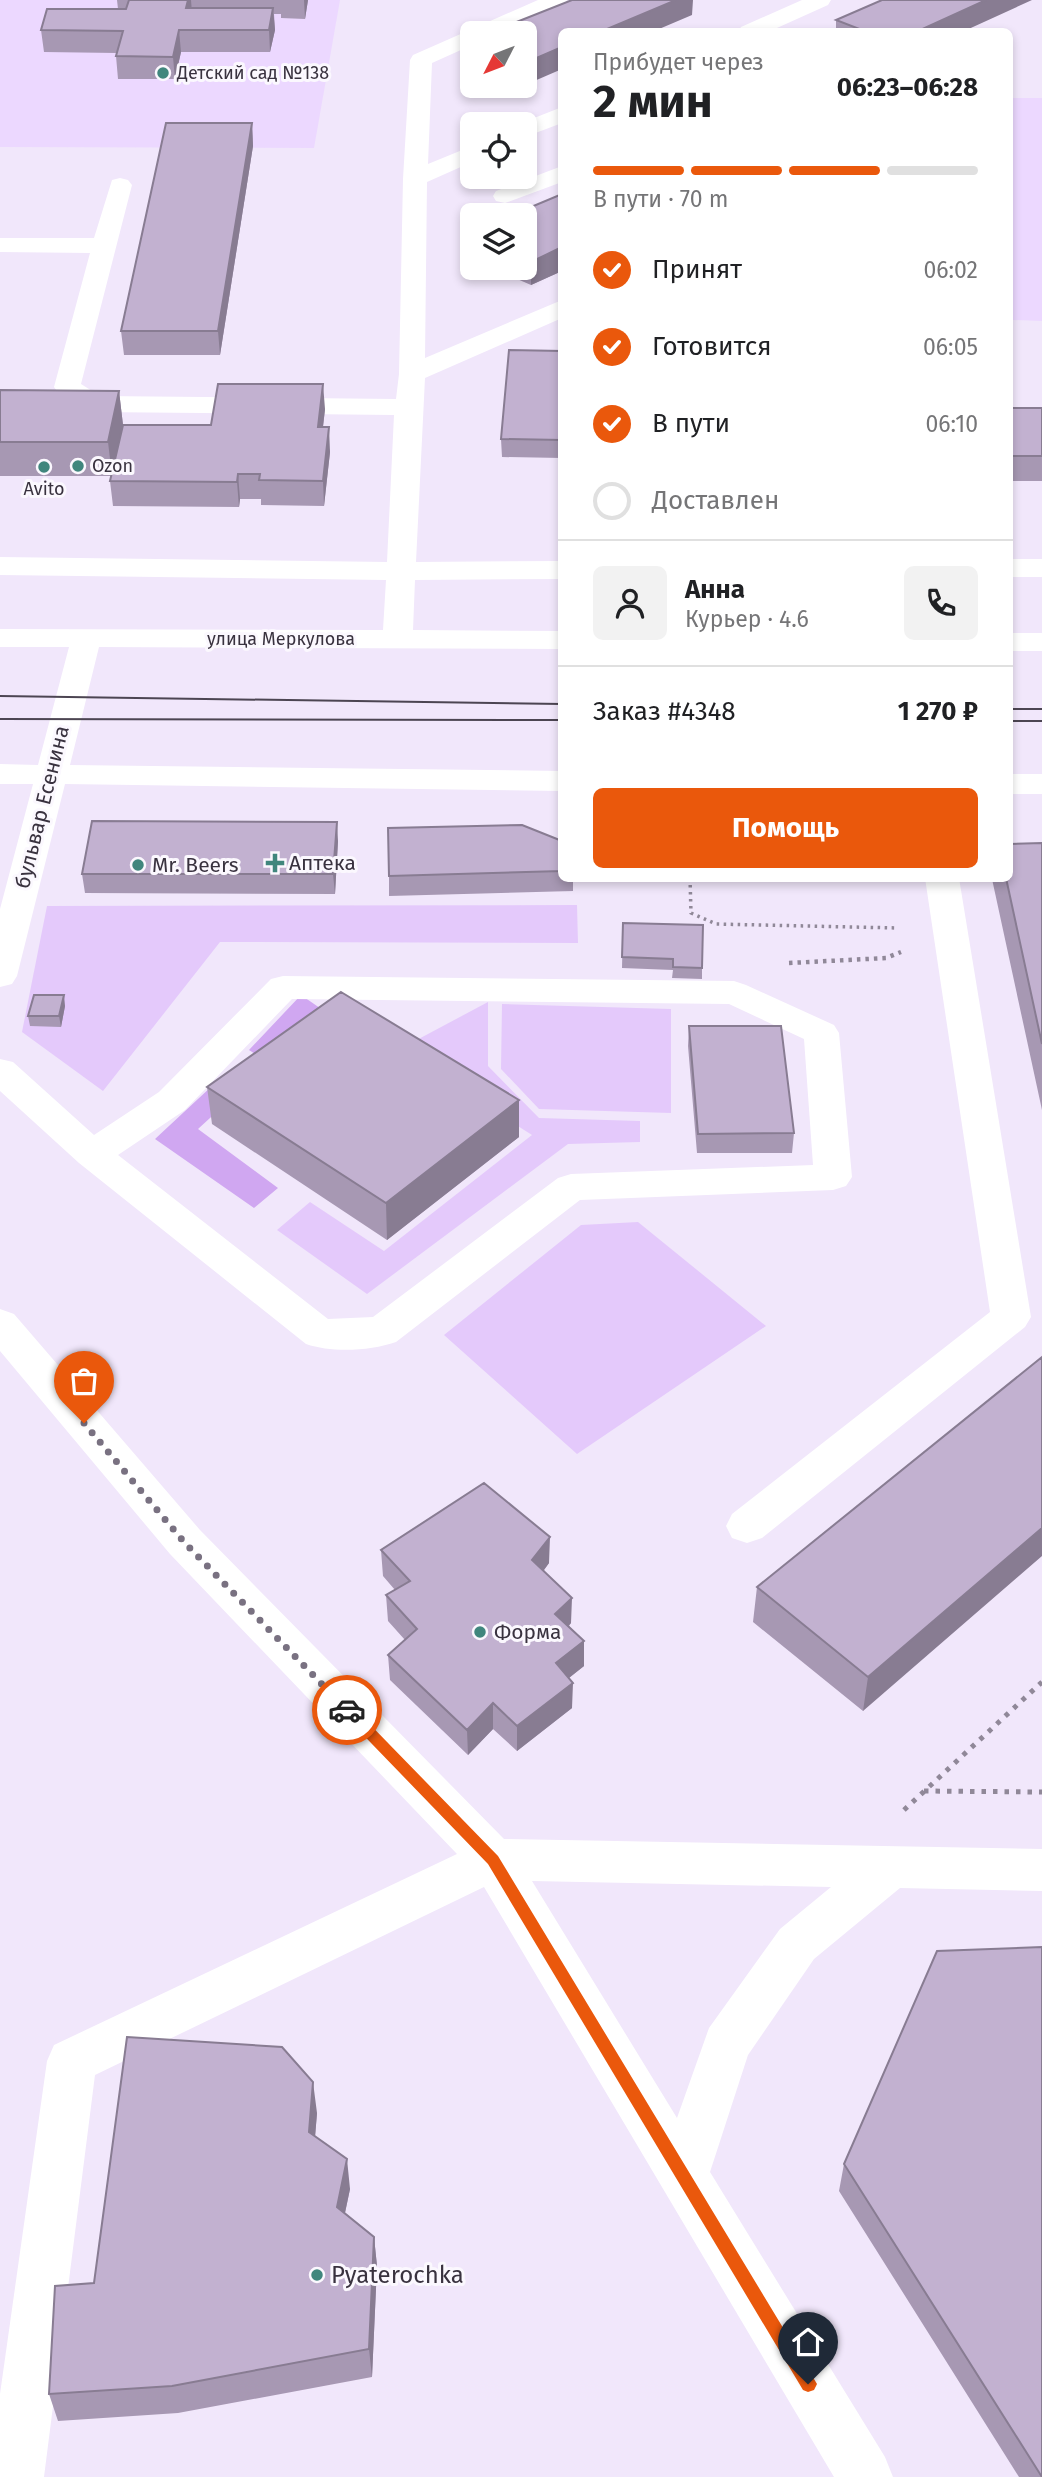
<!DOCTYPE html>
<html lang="ru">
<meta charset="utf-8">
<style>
:root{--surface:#fff;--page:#f2f2f2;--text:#202124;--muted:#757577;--line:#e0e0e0;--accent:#ea580c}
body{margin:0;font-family:"Fira Sans",sans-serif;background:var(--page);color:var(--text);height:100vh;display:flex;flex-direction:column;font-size:26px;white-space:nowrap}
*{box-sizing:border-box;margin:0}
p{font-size:23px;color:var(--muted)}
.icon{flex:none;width:38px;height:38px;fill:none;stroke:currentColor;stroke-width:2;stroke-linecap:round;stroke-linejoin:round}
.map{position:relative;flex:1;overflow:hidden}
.panel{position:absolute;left:558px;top:28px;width:455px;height:854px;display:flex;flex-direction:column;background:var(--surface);border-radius:10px;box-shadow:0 4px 10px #0003}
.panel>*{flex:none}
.needle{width:46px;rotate:228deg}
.tools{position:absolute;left:460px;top:21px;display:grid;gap:14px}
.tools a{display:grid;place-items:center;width:77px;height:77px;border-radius:10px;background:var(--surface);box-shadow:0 4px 10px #0003;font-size:35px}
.pin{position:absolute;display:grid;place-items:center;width:60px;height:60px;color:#fff;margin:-72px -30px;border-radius:50% 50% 50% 0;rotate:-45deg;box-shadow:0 0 7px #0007}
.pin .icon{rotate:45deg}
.courier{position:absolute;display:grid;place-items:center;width:70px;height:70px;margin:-35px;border:5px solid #ea580c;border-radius:50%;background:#fff;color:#222;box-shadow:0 2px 9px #0007}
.head em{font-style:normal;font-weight:700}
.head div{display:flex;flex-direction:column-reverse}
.head{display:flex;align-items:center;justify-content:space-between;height:119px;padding:0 35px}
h1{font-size:46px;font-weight:700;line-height:52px}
.bar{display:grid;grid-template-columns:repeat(4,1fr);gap:10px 7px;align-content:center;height:84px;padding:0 35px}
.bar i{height:9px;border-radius:5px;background:var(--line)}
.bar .active{background:var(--accent)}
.bar p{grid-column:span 4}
.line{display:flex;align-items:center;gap:18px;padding:0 35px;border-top:2px solid var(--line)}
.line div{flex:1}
.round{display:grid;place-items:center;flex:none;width:74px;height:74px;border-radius:10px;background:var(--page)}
ol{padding:0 35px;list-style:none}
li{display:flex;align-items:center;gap:21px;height:77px}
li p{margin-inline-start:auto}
li .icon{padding:7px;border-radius:50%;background:var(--accent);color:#fff;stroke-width:4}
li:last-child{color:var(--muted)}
li i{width:38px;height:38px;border:4px solid var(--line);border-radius:50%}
.cta{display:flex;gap:14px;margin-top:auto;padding:14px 35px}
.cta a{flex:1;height:80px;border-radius:10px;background:var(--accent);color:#fff;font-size:28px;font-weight:700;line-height:80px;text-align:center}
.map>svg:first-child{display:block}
.built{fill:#ecd8ff}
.green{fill:#e4c9fb}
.forest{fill:#d0a7f1}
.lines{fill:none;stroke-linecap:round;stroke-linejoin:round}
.path-far2{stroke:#908898;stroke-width:3.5;stroke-dasharray:2.5 4.5;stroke-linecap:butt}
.path-far1{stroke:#908898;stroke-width:4.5;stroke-dasharray:3.5 5;stroke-linecap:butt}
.path{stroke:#908898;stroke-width:5;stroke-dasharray:4.5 7;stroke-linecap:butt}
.minor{fill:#fff;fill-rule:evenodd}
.tram{stroke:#4c4552;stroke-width:2}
.wall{fill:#a798b3}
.shaded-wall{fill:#887c92}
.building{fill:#c2b1d0;stroke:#887c92;stroke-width:2}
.route{fill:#ea580c}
.done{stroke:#797181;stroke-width:7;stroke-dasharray:0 12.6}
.poi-dot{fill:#40867d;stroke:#fbf8fe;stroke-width:2.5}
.labels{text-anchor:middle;stroke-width:6;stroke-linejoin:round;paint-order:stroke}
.far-poi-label{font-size:18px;fill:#39323f;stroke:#fbf8fe;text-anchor:start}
.far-street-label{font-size:18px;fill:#39323f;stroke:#fbf8fe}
.street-label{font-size:21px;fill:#39323f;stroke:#fbf8fe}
.poi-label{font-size:21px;fill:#39323f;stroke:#fbf8fe;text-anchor:start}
.near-poi-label{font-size:24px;fill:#39323f;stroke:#fbf8fe;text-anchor:start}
</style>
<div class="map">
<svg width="1042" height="2477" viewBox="0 0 1042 2477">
<rect width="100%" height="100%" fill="#f1e7fb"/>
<path class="built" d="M 0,0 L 340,0 L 314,148 L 0,147 Z
M 1010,98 L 1042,98 L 1042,321 L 1013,320 L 1010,305 Z"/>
<path class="green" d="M 577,905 L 578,943 L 220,942 L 103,1091 L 22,1032 L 47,906 Z
M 488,1002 L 488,1066 L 539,1118 L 640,1121 L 640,1142 L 568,1144 L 367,1294 L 277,1230 L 310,1202 L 384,1251 L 532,1135 L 398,1050 Z
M 502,1004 L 671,1009 L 671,1113 L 539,1109 L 501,1069 Z
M 638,1222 L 766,1326 L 577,1454 L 444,1335 L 581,1225 Z"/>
<path class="forest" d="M 301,995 L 333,1017 L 274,1066 L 249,1050 Z
M 227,1072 L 246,1085 L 198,1129 L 278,1188 L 254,1208 L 155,1139 Z"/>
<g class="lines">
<path class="path-far2" d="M 690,878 L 691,913 L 716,924 L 898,928"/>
<path class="path-far1" d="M 789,963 L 886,958 L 901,952"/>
<path class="path" d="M 924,1791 L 1042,1792
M 904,1810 L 1042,1682"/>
<path class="minor" d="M 538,0 L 567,0 L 564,5 L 499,33 L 472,33 L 472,45 L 432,63 L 428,164 L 472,146 L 472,162 L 427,182 L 425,358 L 562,300 L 562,318 L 425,378 L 416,562 L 562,561 L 562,579 L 415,580 L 413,630 L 562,631 L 562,649 L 99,647 L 70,765 L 562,771 L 562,791 L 65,784 L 17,976 L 12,984 L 0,987 L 0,909 L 33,784 L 0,784 L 0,764 L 38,765 L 69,647 L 0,647 L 0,629 L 383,630 L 386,580 L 0,575 L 0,557 L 387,562 L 394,415 L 94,412 C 80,409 62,399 54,387 L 90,253 L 0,252 L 0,238 L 94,238 L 112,180 L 120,178 L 128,180 L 132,185 L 81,384 L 100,396 L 396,399 L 399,374 L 403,179 L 410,60 L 413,55 Z
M 802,0 L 831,0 L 828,5 L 768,32 L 738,32 L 741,27 Z
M 562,107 L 562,123 L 525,137 L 525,124 L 519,124 Z
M 562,166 L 562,182 L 505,203 L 496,201 L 493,196 L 496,191 Z
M 1010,559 L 1042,559 L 1042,577 L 1010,577 Z
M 1010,633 L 1042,633 L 1042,651 L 1010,651 Z
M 1010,774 L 1042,774 L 1042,794 L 1010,794 Z
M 925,878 L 959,878 L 1031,1317 L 1025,1327 L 762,1538 L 747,1543 L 732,1538 L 726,1526 L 732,1514 L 990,1312 Z
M 283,976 L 734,981 L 746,985 L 834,1025 L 839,1033 L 852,1177 L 846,1186 L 833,1190 L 580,1200 L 396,1342 C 370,1351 332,1353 306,1344 L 79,1163 L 0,1091 L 0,1059 L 13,1062 L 94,1135 L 159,1092 L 271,979 ZM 292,999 L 729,1004 L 804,1039 L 813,1165 L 571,1174 L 558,1178 L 373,1317 L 328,1319 L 118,1155 L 185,1110 Z
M 0,1309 L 14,1314 L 200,1530 L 504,1839 L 1042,1849 L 1042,1891 L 900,1888 L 814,1959 L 748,2055 L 710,2172 L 885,2457 L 893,2477 L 834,2477 L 484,1887 L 95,2075 L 44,2477 L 0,2477 L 0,2394 L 47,2061 L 54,2045 L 457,1854 L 170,1554 L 0,1351 ZM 532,1881 L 831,1887 L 780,1929 L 709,2028 L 677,2118 Z"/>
<path class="tram" d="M 0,696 L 562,704
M 1010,709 L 1042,709
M 0,719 L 562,720
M 1010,721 L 1042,721"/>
</g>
<path class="wall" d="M 117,0 L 308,0 L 305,19 L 281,18 L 281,14 L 274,14 L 275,30 L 270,52 L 181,52 L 175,79 L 118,79 L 116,56 L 117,53 L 44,52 L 41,30 L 118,9 Z
M 836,20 L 962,32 L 836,32 Z
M 252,123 L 253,146 L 220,355 L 124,355 L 121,331 Z
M 562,194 L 562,271 L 531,285 L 506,274 L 506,268 L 525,268 L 525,215 Z
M 562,351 L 562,458 L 502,457 L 501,439 Z
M 0,390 L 119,391 L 123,425 L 211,425 L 325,409 L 323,427 L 330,452 L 324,506 L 261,505 L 261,499 L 240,499 L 239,507 L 113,506 L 110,481 L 111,476 L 0,476 Z
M 1010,408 L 1042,408 L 1042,481 L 1010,481 Z
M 338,841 L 335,894 L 85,893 L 82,874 Z
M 562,841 L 562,878 L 573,878 L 573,891 L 389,896 L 389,876 Z
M 1042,843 L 1042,1110 L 992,879 L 1010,878 Z
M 623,923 L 702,968 L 702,979 L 672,978 L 673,970 L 622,968 Z
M 65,1006 L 61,1027 L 30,1026 L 28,1016 Z
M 689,1026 L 794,1133 L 792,1153 L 697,1153 L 688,1046 Z
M 207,1087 L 519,1100 L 519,1137 L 387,1240 L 212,1124 Z
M 1042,1357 L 863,1711 L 753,1622 L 757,1587 Z
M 381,1550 L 549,1563 L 544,1570 L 571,1623 L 569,1626 L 584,1641 L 584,1666 L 569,1678 L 572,1708 L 517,1751 L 493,1729 L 468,1755 L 390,1680 L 388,1655 L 405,1640 L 388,1621 L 386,1595 L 395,1590 L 383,1576 Z
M 317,2113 L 315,2136 L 350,2189 L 345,2213 L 374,2237 L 377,2266 L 372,2377 L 178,2413 L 58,2421 L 49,2394 L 94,2283 Z
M 844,2164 L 1042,2477 L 1019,2477 L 839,2191 Z"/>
<path class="shaded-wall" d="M 188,0 L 191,0 L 192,13 L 186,8 Z
M 304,0 L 308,0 L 305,19 Z
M 676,0 L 693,0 L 692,15 L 652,32 L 600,32 Z
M 986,0 L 1032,0 L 962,32 L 916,32 Z
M 273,8 L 275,30 L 270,52 L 269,30 Z
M 179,30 L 181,52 L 175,79 L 173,57 Z
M 562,47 L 562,69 L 525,85 L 525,63 Z
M 252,123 L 253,146 L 220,355 L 218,331 Z
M 562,247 L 562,271 L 531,285 L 531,262 Z
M 323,384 L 325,409 L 320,452 L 318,427 Z
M 119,391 L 123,425 L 112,476 L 108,442 Z
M 329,427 L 330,452 L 324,506 L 323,481 Z
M 238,474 L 240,499 L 239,507 L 237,482 Z
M 337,822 L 338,841 L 335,894 L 333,874 Z
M 64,995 L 65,1006 L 61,1027 L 59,1016 Z
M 519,1100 L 519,1137 L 387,1240 L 386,1203 Z
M 1042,1528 L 1042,1556 L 863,1711 L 868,1677 Z
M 550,1537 L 549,1563 L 532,1586 L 532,1560 Z
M 572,1598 L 571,1623 L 555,1640 L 555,1614 Z
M 584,1641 L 584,1666 L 556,1688 L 556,1663 Z
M 573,1683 L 572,1708 L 517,1751 L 517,1726 Z
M 493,1703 L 493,1729 L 468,1755 L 467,1730 Z
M 313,2082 L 317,2113 L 313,2162 L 309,2132 Z
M 347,2159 L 350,2189 L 340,2236 L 337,2207 Z
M 374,2237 L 377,2266 L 372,2377 L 369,2349 Z"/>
<path class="building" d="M 129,0 L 188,0 L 186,8 L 273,8 L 269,30 L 179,30 L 173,57 L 116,56 L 123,31 L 41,30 L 47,9 L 126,9 Z
M 572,0 L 676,0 L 600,32 L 562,32 L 562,47 L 525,63 L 525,33 L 489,33 Z
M 882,0 L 986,0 L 916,32 L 867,32 L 836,20 Z
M 166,123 L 252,123 L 218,331 L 121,331 Z
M 562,194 L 562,247 L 531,262 L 525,259 L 525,215 L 512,215 Z
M 509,350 L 562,351 L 562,440 L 501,439 Z
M 218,384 L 323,384 L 318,427 L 329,427 L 323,481 L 259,480 L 260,474 L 238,474 L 237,482 L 110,481 L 123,425 L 211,425 Z
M 0,390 L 119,391 L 108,442 L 0,442 Z
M 1010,408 L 1042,408 L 1042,456 L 1010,456 Z
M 92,821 L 337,822 L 333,874 L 82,874 Z
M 522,825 L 562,841 L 562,871 L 389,876 L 388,828 Z
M 1042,843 L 1042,1044 L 1006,878 L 1010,878 L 1010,844 Z
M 623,923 L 703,925 L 702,968 L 673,967 L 673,959 L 622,957 Z
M 341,992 L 519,1100 L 386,1203 L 207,1087 Z
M 34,995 L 64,995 L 59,1016 L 28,1016 Z
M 689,1026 L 781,1026 L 794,1133 L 698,1134 Z
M 1042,1357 L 1042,1528 L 868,1677 L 757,1587 Z
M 484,1483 L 550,1537 L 532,1560 L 572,1598 L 555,1614 L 584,1641 L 556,1663 L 573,1683 L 517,1726 L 493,1703 L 467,1730 L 388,1655 L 417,1629 L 386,1595 L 410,1581 L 381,1550 Z
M 1042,1947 L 1042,2477 L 844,2164 L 937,1951 Z
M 127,2037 L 282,2047 L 313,2082 L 309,2132 L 347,2159 L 337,2207 L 374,2237 L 369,2349 L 172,2386 L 49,2394 L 55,2286 L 94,2283 Z"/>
<path class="route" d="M 347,1704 L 352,1706 L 498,1856 L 814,2379 L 817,2384 L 814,2390 L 808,2392 L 803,2390 L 488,1864 L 343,1714 L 341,1710 Z"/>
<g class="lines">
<path class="done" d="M 84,1423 L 184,1542 L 347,1710"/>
</g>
<g class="poi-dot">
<circle cx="163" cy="73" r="7"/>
<circle cx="78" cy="466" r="7"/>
<circle cx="44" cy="467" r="7"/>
<path d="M271.5 852.5h7v7h7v7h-7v7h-7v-7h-7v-7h7z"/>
<circle cx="138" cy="865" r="7"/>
<circle cx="480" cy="1632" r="7"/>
<circle cx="317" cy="2275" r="7"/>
</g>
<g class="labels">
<g class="far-poi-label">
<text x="177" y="79">Детский сад №138</text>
<text x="92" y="472">Ozon</text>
<text x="44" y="495" text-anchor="middle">Avito</text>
</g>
<g class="far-street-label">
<text x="281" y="645">улица Меркулова</text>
</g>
<g class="street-label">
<text transform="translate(42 807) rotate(-76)" y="7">бульвар Есенина</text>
</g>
<g class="poi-label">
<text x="289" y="870">Аптека</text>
<text x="152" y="872">Mr. Beers</text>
<text x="494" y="1639">Форма</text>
</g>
<g class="near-poi-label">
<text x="331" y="2283">Pyaterochka</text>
</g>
</g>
</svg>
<div class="tools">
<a><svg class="needle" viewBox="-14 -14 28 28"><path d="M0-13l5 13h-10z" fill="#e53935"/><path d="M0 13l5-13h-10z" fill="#757577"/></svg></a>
<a><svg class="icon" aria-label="locate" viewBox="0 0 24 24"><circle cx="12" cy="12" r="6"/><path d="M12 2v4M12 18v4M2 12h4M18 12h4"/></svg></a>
<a><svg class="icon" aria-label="layers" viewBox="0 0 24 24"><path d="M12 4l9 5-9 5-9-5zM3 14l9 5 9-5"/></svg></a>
</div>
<div class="pin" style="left:84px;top:1423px;background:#ea580c"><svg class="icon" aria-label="bag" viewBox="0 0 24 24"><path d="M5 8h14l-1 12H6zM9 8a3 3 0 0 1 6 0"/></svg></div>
<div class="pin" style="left:808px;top:2384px;background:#1f2937"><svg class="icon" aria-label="home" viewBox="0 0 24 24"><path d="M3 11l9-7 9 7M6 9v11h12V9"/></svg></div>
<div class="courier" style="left:347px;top:1710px"><svg class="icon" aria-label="car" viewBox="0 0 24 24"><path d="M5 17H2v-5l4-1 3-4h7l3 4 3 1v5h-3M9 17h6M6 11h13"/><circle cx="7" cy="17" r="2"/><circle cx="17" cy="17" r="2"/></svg></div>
<section class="panel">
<div class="head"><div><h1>2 мин</h1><p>Прибудет через</p></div><em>06:23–06:28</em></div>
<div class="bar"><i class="active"></i><i class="active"></i><i class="active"></i><i></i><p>В пути · 70 m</p></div>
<ol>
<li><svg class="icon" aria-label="check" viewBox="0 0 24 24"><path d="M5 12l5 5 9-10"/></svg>Принят<p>06:02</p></li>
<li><svg class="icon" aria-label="check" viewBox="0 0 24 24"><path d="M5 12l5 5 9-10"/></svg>Готовится<p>06:05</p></li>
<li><svg class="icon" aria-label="check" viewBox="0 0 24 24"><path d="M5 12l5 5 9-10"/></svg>В пути<p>06:10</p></li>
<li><i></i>Доставлен</li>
</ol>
<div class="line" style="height:126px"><a class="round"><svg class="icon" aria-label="person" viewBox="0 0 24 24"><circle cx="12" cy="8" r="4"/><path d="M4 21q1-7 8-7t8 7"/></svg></a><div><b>Анна</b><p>Курьер · 4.6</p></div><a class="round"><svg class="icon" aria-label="phone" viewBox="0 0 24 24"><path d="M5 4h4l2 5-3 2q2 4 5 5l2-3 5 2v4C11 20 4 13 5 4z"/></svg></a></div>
<div class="line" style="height:91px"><div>Заказ #4348</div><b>1 270 ₽</b></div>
<div class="cta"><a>Помощь</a></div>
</section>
</div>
